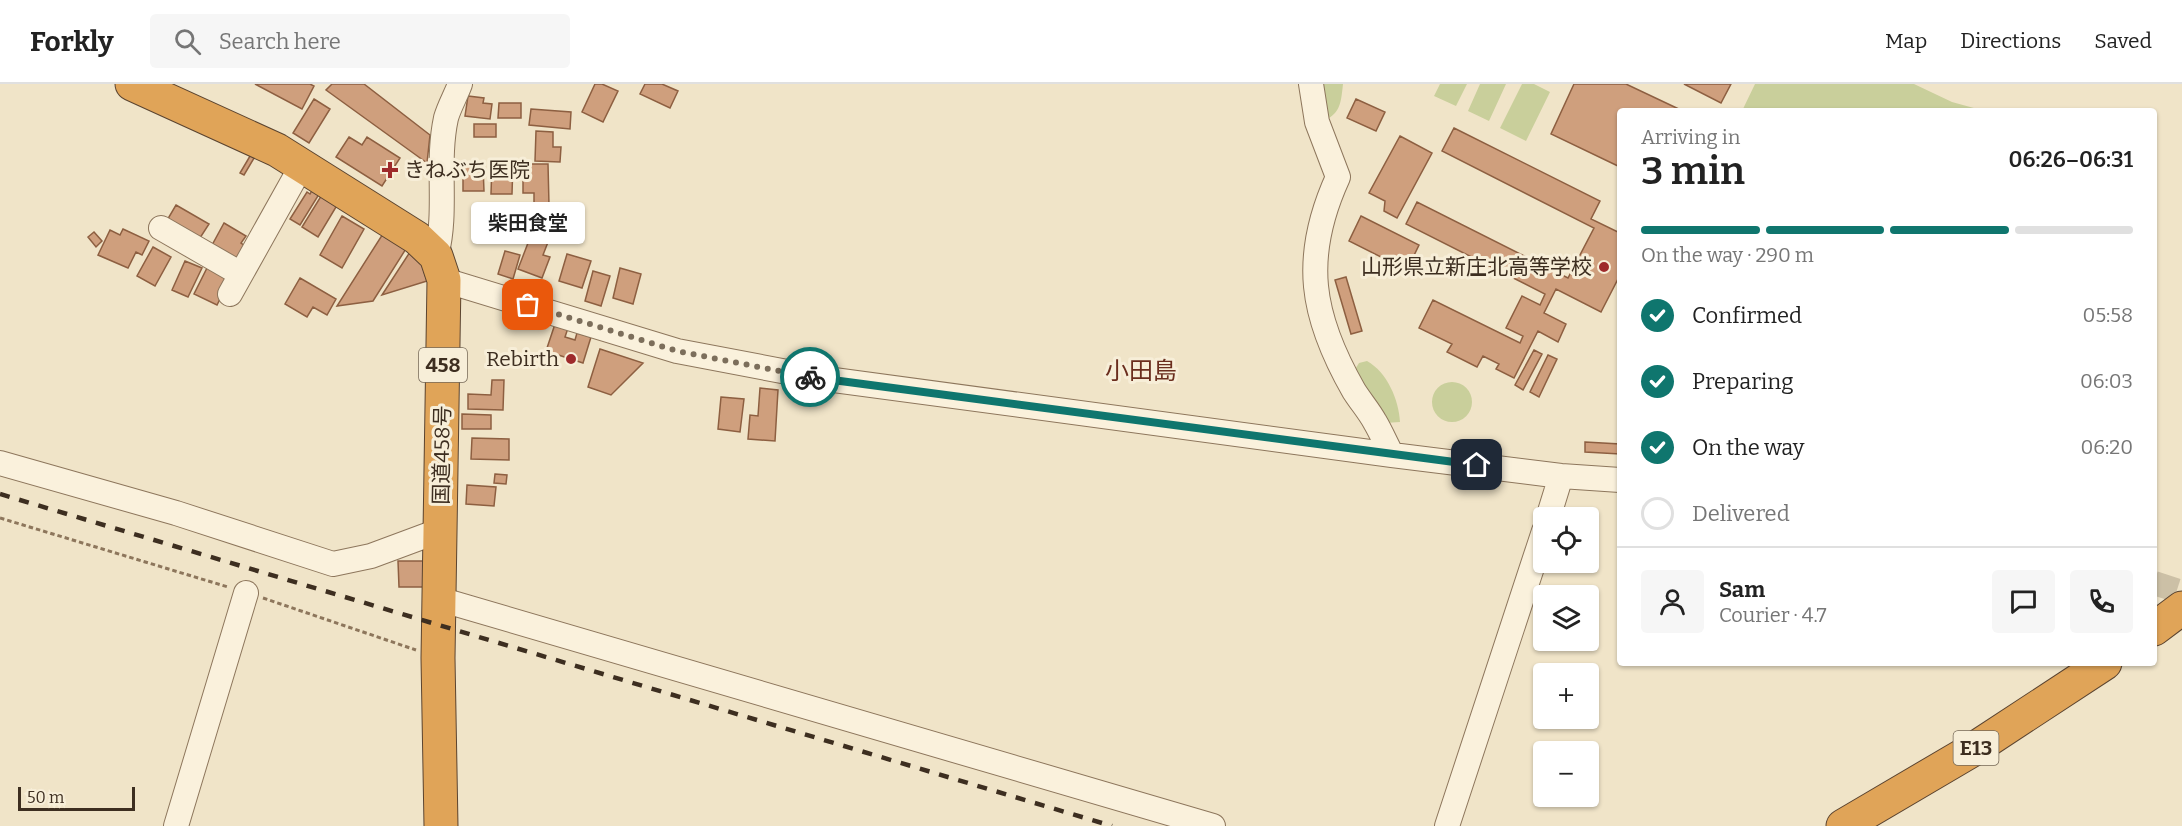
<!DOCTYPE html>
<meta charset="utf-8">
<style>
:root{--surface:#fff;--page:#f6f6f6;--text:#222;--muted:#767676;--line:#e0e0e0;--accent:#0f766e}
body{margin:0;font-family:Bitter,"Noto Sans JP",serif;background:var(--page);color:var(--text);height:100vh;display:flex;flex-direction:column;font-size:22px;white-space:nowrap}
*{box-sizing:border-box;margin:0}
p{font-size:20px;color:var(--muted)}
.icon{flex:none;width:33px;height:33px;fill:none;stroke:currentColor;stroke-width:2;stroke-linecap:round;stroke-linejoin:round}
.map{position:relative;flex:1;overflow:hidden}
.panel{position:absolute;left:1617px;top:24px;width:540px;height:558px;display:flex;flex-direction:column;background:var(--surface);border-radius:6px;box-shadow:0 2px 4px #0004}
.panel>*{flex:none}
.tools{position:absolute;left:1533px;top:423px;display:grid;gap:12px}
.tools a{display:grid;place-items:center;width:66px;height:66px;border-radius:6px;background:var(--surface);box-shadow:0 2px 4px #0004;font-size:30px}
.scale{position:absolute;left:18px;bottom:15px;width:117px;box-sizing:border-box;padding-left:6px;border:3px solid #3d2e20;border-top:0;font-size:16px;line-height:21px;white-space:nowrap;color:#3d2e20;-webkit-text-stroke:4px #f7eed8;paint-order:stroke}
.pin{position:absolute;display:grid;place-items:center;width:51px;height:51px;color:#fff;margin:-26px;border-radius:12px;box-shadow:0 3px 9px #0006}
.courier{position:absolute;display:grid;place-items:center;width:60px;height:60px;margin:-30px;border:4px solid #0f766e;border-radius:50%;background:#fff;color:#222;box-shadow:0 2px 8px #0007}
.bubble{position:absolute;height:42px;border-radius:6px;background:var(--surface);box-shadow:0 2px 4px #0004;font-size:20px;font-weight:600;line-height:42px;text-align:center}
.head em{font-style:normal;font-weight:600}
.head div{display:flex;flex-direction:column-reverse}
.head{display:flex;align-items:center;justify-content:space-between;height:102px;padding:0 24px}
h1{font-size:39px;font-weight:600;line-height:45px}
.bar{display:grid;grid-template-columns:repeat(4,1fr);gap:9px 6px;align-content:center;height:72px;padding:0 24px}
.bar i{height:8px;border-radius:4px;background:var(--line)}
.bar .on{background:var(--accent)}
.bar p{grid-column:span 4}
.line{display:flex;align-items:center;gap:15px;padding:0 24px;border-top:2px solid var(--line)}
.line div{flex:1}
.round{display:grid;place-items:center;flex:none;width:63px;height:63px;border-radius:6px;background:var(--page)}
ol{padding:0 24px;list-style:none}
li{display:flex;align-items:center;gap:18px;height:66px}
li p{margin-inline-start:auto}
li .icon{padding:6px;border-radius:50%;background:var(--accent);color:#fff;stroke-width:4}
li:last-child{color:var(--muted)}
li i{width:33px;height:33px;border:3px solid var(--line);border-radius:50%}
header{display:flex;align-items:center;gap:36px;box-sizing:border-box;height:84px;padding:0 30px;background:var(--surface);border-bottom:2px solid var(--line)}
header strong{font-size:28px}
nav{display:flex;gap:33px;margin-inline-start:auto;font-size:21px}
.search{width:420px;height:54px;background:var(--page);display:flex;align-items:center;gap:15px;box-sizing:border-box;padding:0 21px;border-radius:6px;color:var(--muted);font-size:22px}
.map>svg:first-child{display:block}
.green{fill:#c9cf9b}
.building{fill:#cf9f7d;stroke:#8d5f41;stroke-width:1.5}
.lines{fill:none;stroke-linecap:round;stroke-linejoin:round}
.minor-tunnel{stroke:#ccc0a6;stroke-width:24;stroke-dasharray:24 12;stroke-linecap:butt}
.minor-casing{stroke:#8d765c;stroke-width:26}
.highway-casing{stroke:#5b4430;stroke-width:35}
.path{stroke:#8d765c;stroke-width:3;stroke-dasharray:4.5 3;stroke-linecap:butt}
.minor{stroke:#faf1dc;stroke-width:24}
.highway{stroke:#e0a458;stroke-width:33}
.rail{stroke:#3d2e20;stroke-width:4.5;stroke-dasharray:10 10;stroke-linecap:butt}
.done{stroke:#7c6e5b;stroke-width:6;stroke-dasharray:0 10.8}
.route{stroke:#0f766e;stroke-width:8}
.poi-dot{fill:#9e2a2b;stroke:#f7eed8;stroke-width:2}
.labels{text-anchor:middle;stroke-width:6;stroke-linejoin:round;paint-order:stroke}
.shield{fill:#f7eed8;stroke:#756857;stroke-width:1.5}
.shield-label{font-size:20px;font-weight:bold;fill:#3d2e20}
.poi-label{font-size:21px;fill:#3d2e20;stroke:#f7eed8;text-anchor:end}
.street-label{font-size:21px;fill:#3d2e20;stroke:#f7eed8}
.quarter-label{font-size:24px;fill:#6b2e1e;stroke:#f7eed8}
</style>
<header>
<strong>Forkly</strong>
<div class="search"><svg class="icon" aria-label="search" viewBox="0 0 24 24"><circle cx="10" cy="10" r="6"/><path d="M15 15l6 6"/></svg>Search here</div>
<nav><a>Map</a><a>Directions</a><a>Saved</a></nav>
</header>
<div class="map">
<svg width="2182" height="742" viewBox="0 0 2182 742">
<rect width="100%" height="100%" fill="#f0e4c8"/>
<path class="green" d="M 1320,0 L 1343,0 C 1341,17 1341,29 1325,36 Z
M 1440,0 L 1467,0 L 1456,22 L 1434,12 Z
M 1480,0 L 1506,0 L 1489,37 L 1468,27 Z
M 1522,0 L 1534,0 L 1550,8 L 1526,57 L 1500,44 Z
M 1755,0 L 1914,0 L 1952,18 L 1981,26 L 1742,27 Z
M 1367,277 C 1387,288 1399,316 1400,338 L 1385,339 L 1354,287 L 1359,279 Z
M1432 318a20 20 0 1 1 40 0a20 20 0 1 1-40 0Z"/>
<path class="building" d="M 255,0 L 310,0 L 314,2 L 302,25 Z
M 332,0 L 364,0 L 430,51 L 427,79 L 326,6 Z
M 595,0 L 602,0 L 618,7 L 603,38 L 582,28 Z
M 645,0 L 662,0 L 678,7 L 670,24 L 640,10 Z
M 1574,0 L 1626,0 L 1683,27 L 1620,27 L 1620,83 L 1551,50 Z
M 1684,0 L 1731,0 L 1721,19 Z
M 468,12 L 484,14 L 483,19 L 492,20 L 490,35 L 465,32 Z
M 314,15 L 330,25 L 309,59 L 293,49 Z
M 1356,15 L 1385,28 L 1376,47 L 1347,34 Z
M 499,19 L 521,19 L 521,34 L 498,34 Z
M 531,25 L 571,28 L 570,45 L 529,41 Z
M 474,40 L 496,40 L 496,53 L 474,53 Z
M 1454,44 L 1600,117 L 1591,135 L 1620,149 L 1620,191 L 1601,228 L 1556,205 L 1544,229 L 1566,240 L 1558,258 L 1538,247 L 1514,294 L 1496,285 L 1499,280 L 1483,272 L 1477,283 L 1447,268 L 1452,260 L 1419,244 L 1433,216 L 1520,259 L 1523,252 L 1506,244 L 1522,212 L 1540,221 L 1545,210 L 1406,140 L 1417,118 L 1568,194 L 1594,144 L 1442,67 Z
M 536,47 L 553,48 L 553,63 L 561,63 L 560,78 L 535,77 Z
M 1400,52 L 1432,69 L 1397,134 L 1384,127 L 1385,117 L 1369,109 Z
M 349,53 L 362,61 L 367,53 L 400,74 L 382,102 L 336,73 Z
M 253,67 L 257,69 L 244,91 L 240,89 Z
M 492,78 L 513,79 L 512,110 L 491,110 Z
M 523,80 L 548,80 L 549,121 L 534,121 L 534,109 L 523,109 Z
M 463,82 L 483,82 L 484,107 L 463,107 Z
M 314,103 L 321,107 L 300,141 L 290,135 L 307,108 L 310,110 Z
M 323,109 L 339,118 L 318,153 L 302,143 Z
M 176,121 L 209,140 L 198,157 L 166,138 Z
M 342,132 L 364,145 L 342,184 L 320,171 Z
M 1361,132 L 1419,161 L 1407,186 L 1349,157 Z
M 224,139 L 246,152 L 241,159 L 248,164 L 239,180 L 211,163 Z
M 123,145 L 149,157 L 142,171 L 136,168 L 128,184 L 98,171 L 110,146 L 120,151 Z
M 386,145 L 409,160 L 373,217 L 337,222 Z
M 533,146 L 550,153 L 543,171 L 550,173 L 542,194 L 518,185 Z
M 94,148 L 102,157 L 96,163 L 88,153 Z
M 153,163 L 171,173 L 155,202 L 137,192 Z
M 505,167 L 520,171 L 513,195 L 498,190 Z
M 410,168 L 420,175 L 427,197 L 382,211 Z
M 567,170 L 591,177 L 582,204 L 559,197 Z
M 185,177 L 202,184 L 188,213 L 172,206 Z
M 208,182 L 231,193 L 217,221 L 194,210 Z
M 620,184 L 641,190 L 633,220 L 613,214 Z
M 593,187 L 610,192 L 601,222 L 585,217 Z
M 1346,193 L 1362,247 L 1351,250 L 1335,196 Z
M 300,194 L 336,215 L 327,231 L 313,223 L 307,233 L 285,220 Z
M 556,237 L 569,241 L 565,253 L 575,256 L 577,249 L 591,253 L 583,279 L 546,267 Z
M 600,265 L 643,279 L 611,311 L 588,303 Z
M 1534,266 L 1542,270 L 1523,306 L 1515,301 Z
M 1548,271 L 1557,275 L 1539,313 L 1530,308 Z
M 492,296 L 504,296 L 503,326 L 468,325 L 468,310 L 491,311 Z
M 760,304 L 778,306 L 775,357 L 748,355 L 750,331 L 758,332 Z
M 721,313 L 744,315 L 740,348 L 718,345 Z
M 462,330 L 491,331 L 491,345 L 462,345 Z
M 472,354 L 509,355 L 509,376 L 471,375 Z
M 1585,358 L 1620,360 L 1620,370 L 1585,368 Z
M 495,390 L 507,391 L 506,400 L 494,399 Z
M 467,401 L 496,403 L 494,422 L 466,420 Z
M 398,477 L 424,477 L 424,503 L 399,503 Z"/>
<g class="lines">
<path class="minor-tunnel" d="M 2154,499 L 2182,508"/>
<g class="minor-casing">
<path id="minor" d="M 1311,0 L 1317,38 L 1338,93 C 1301,174 1311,232 1354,307 C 1361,318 1369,327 1375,338 C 1381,348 1386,360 1392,371
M 161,144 L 241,190
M 436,172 C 448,127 436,80 446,34 C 449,23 456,11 460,0
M 444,196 L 677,267 L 819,294 L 1392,371 L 1561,392 L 1620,396
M 230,210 L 302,81
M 0,379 L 176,429 L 333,480 L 371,472 L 441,446
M 1548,434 L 1561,392
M 439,515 L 1213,742
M 176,742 L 246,509
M 1447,742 L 1544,447"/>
</g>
<g class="highway-casing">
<path id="highway" d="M 132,0 L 277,66 L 417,154 L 436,172 L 444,196 L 438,574 L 441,742
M 2154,545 L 2182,524
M 1843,742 L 1974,665 L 2105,579"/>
</g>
<path class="path" d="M 0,434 L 228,503
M 263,514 L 416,566"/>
<use href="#minor" class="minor"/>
<use href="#highway" class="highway"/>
<path class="rail" d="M 0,410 L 1112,742"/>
</g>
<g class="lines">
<path class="done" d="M 528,221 L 677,267 L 810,293"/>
<path class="route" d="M 810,293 L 1477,381"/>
</g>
<g class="poi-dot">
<path d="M387 77h6v6h6v6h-6v6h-6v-6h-6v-6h6z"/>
<circle cx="1604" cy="183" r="6"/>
<circle cx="571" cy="275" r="6"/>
</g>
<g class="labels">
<g class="shield">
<rect x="419" y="264" width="48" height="34" rx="4.5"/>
<rect x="1953.5" y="647" width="45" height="34" rx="4.5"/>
</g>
<g class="shield-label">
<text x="443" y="288">458</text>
<text x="1976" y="671">E13</text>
</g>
<g class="poi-label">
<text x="404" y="93" text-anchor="start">きねぶち医院</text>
<text x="1592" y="190">山形県立新庄北高等学校</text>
<text x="559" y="282">Rebirth</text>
</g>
<g class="street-label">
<text transform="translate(442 371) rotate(-89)" y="7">国道458号</text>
</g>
<g class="quarter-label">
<text x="1141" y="295">小田島</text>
</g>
</g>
</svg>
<div class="tools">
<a><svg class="icon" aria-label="locate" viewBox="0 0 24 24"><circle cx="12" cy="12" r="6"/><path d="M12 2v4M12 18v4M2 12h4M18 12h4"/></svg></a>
<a><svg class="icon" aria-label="layers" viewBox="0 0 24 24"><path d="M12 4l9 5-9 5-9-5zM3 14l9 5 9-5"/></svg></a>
<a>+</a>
<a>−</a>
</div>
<div class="scale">50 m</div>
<div class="pin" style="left:528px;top:221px;background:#ea580c"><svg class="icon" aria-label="bag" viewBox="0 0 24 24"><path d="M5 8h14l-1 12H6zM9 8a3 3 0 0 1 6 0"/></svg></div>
<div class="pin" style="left:1477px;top:381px;background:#1f2937"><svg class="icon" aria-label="home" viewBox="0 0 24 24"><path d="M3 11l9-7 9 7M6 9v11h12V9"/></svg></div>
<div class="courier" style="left:810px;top:293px"><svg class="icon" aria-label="bike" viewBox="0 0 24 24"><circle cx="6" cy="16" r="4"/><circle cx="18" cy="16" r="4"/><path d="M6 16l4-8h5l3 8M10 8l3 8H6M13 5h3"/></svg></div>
<div class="bubble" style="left:471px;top:118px;width:114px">柴田食堂</div>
<section class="panel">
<div class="head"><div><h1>3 min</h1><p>Arriving in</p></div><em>06:26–06:31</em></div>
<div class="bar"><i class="on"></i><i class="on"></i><i class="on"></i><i></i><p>On the way · 290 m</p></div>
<ol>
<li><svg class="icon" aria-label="check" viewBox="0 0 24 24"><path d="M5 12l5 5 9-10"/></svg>Confirmed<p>05:58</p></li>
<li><svg class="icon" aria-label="check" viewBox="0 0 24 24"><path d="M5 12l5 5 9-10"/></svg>Preparing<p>06:03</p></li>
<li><svg class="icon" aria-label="check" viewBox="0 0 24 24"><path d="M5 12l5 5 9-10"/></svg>On the way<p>06:20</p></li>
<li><i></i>Delivered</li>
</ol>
<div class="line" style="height:108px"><a class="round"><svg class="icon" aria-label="person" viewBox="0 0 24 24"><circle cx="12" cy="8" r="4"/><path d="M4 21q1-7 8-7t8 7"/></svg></a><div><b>Sam</b><p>Courier · 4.7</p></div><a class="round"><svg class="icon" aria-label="chat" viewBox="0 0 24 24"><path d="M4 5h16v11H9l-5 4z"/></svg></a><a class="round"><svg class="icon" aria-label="phone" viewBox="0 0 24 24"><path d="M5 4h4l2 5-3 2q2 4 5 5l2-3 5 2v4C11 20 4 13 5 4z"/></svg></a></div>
</section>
</div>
